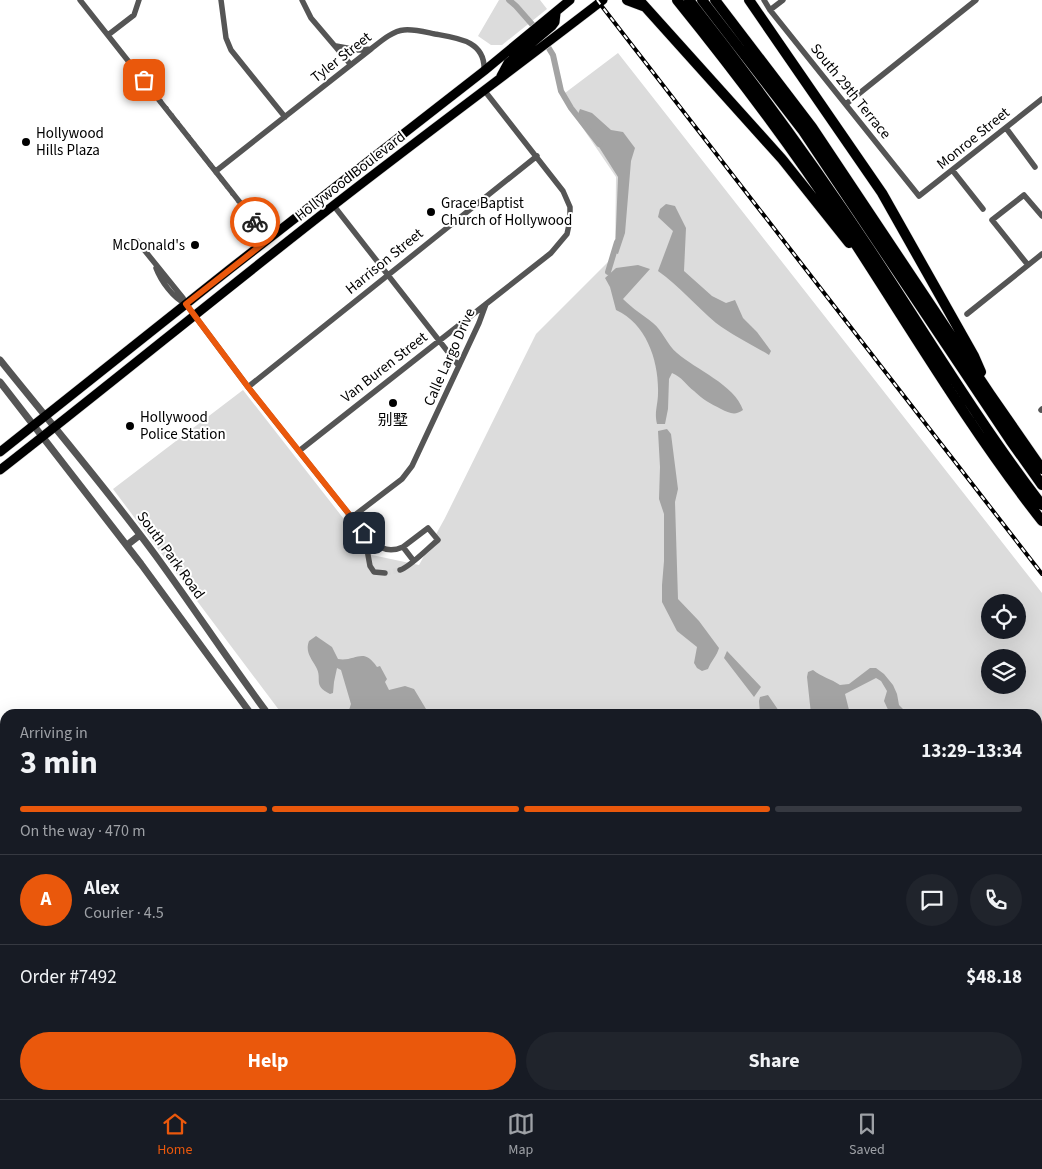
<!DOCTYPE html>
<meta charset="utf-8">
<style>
:root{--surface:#171b24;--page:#20242c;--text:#f1f3f6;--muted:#9ea1a6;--line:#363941;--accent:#ea580c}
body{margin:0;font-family:"Source Sans 3","Noto Sans SC",sans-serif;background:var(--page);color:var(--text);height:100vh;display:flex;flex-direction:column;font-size:19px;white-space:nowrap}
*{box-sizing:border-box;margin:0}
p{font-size:16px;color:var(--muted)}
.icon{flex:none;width:28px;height:28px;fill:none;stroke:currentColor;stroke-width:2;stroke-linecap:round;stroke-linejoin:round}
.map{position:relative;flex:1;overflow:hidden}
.drawer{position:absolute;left:0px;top:709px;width:1042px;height:391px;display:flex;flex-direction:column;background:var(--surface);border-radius:15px 15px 0 0;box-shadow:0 5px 20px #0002}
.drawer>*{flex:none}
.controls{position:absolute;left:981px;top:594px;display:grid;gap:10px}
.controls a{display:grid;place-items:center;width:45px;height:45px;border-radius:50%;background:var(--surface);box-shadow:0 5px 20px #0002;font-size:25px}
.pin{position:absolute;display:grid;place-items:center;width:42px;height:42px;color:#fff;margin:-21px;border-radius:10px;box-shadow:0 2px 8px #0006}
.courier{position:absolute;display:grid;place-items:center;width:50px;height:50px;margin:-25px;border:4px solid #ea580c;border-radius:50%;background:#fff;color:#222;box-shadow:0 1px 6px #0007}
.head em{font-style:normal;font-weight:700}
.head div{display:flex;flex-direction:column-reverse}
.head{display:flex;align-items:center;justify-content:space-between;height:85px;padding:0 20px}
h1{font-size:32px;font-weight:700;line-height:38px}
.bar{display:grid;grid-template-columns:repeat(4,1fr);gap:8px 5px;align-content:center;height:60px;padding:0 20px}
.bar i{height:6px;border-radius:4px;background:var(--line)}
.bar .on{background:var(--accent)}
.bar p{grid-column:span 4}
.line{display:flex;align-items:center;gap:12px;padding:0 20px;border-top:1px solid var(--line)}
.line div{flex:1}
.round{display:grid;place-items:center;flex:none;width:52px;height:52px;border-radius:26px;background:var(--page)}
.primary-button{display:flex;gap:10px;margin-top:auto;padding:10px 20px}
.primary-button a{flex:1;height:58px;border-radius:30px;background:var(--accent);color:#fff;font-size:20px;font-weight:700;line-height:58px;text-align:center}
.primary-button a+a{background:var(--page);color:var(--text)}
.tab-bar{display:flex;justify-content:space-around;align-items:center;height:70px;border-top:1px solid var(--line);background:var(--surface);font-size:14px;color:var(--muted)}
.tab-bar a{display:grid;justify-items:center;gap:2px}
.tab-bar .on{color:var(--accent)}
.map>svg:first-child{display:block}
.green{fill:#dcdcdc;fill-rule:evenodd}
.water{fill:#a3a3a3}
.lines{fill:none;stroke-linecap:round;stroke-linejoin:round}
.canal{stroke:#a3a3a3;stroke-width:6}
.minor-tunnel{stroke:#d9d9d9;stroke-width:5.5;stroke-dasharray:5.5 3;stroke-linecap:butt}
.trunk-casing{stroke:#dbdbdb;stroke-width:10}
.motorway-casing{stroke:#dbdbdb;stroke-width:11}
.minor{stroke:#555;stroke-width:5.5}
.tertiary{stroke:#555;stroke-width:7}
.trunk{stroke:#000;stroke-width:9}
.motorway{stroke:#000;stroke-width:10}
.rail-casing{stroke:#000;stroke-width:4}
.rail{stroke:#fff;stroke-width:2;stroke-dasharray:5.5;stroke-linecap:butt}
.done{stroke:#595959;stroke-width:5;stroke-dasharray:0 9}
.route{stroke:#ea580c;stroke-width:6}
.poi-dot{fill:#000;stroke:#fff;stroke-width:2}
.labels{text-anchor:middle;stroke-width:4;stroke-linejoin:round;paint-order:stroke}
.street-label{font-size:15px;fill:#000;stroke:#fff}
.poi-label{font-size:15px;fill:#000;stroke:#fff;text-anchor:start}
</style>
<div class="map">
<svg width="1042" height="1099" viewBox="0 0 1042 1099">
<rect width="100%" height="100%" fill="#fff"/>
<path class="green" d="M 499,0 L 540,0 L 547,9 L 502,45 L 491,45 L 478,36 Z
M 618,53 L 1042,593 L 1042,1099 L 567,1099 L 564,1095 L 1038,1095 L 1038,714 L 282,714 L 113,489 L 243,390 L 372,555 L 419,565 L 445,518 L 536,334 L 615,255 L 616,177 L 561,96 ZM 990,602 L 1018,602 L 1018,630 L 990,630 ZM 990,658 L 1018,658 L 1018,685 L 990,685 Z"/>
<path class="water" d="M 580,109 L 592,113 L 611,130 L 623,132 L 635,148 L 631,161 L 625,233 L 618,254 L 615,253 L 618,177 L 578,114 Z
M 666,204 L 675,206 L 686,228 L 684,271 L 712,296 L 726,303 L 735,300 L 743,318 L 757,332 L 771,351 L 769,355 C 751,344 732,335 716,323 C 696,306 679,286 658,271 L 673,231 L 658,217 L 660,209 Z
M 638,265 L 650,269 L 623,299 C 633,309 643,315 653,323 C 663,331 667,345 677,353 C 695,369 735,385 743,410 C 735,416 729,413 721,409 C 711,404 702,399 694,391 C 686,385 682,377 672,373 L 669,379 L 668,409 L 665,424 L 657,424 C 654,412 658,405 658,393 C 659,362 647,324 616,310 L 610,287 L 605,278 L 616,268 Z
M 667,429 L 671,434 L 678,489 L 675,502 L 678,599 L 699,621 L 719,648 C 717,656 711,661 708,669 L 702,671 L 697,668 L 694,663 L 697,647 L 677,631 L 662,602 L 662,585 L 664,561 L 664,514 L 659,499 L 660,467 L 658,431 Z
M 316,636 L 332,647 L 338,659 C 356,662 363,646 377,667 L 380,666 L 387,679 L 385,682 L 389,690 L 405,686 L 414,689 L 429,714 L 350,714 L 349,710 L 351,704 L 341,670 L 337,668 L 334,682 L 333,693 L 330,694 C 312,685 323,679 316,667 C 311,658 305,652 309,641 Z
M 727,651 L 761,687 L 754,697 L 724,658 Z
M 870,668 L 876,668 L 884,674 L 893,685 L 897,694 L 899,705 L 908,714 L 890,714 L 884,701 L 887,691 L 881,681 L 876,678 L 845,694 L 850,714 L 811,714 L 807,677 L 808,672 L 813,670 C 822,677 831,679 840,685 L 849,684 Z
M 768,695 L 781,714 L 760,714 L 759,701 L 760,697 Z"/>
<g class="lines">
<path class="canal" d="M 509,0 L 516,6 L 538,31
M 545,42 L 553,55 L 561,91 L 571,108 L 599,144
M 608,272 L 617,242"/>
<path class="minor-tunnel" d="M 385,573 L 400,570"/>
<g class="trunk-casing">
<path id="trunk" d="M 501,76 L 508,63 L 552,26 L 555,22 L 556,13
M 0,452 L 230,269 L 484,71 L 570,0
M 0,470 C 109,385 216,297 325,212 C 417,140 511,71 603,0"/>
</g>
<g class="motorway-casing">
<path id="motorway" d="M 627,0 L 643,6
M 639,0 L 782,159 L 849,243
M 677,0 C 736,73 792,147 843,225 C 908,324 969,428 1042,521
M 689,0 C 752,80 812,162 869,248 C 926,334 979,423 1042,505
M 702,0 L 803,131 L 1010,440 L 1042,485
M 715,0 L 812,127 L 990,394 L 1042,469
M 749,0 L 882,193 L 974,356 L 981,372"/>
</g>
<path class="minor" d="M 80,0 L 269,239
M 221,0 L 226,38 L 231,50 L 285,117
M 302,0 L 311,18 L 351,65
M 764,0 L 770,10 L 919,196 L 1042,99
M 770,10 L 783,0
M 108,35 L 134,15 L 139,0
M 336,46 L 358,50 L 371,49
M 846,104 L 976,0
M 1006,128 L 1035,167
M 216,171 L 371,49 C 380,42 392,31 404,30 C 414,29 425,32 435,34 C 458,38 486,41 484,71
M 953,171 L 983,209
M 334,206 L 459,366
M 137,241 L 183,298 L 186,304 L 248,387 L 364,533 C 376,545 385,555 403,547
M 1028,265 L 992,220 L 1024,195 L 1042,216
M 156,268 C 161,281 173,298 186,304
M 967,314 L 1042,254
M 248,387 L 537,156
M 1041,410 L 1042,409
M 299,451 L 486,304
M 351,518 L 402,479 L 412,466 L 479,323 L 486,304 L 551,253 L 567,234 L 570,220 L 570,207 L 563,191 L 484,90
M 364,533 L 370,566 L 374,572 L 385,573
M 400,570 C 409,568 428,548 438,540 L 428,528 L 403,547 L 413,560
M 0,804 L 5,810
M 0,903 L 5,899
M 0,972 L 5,973
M 0,1058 L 5,1058
M 230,1095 L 233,1099
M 295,1099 L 296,1099"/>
<path class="tertiary" d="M 0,360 C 52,425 107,489 156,556 C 194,608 229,662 268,714
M 0,382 L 141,564 L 251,714
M 127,545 L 140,535
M 394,1099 L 400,1095
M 412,1099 L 431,1098"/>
<use href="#trunk" class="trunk"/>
<use href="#motorway" class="motorway"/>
<g class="rail-casing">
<path id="rail" d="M 597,0 L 1042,574"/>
</g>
<use href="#rail" class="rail"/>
</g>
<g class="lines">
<path class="done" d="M 144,80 L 255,222"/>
<path class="route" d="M 255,222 L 269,239 L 186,304 L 248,387 L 364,533"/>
</g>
<g class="poi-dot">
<circle cx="26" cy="142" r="5"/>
<circle cx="431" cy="212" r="5"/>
<circle cx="195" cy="245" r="5"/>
<circle cx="393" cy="403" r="5"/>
<circle cx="130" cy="426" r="5"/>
</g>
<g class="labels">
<g class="street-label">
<text transform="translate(341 57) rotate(-38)" y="5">Tyler Street</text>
<text transform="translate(851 91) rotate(51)" y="5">South 29th Terrace</text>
<text transform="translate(973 138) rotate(-39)" y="5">Monroe Street</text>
<text transform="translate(350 176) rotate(-38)" y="5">Hollywood Boulevard</text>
<text transform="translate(384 261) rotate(-39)" y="5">Harrison Street</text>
<text transform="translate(449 357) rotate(-66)" y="5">Calle Largo Drive</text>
<text transform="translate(384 367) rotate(-38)" y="5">Van Buren Street</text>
<text transform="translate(171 555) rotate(54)" y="5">South Park Road</text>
</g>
<g class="poi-label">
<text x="36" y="138">Hollywood<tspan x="36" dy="17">Hills Plaza</tspan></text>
<text x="441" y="208">Grace Baptist<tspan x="441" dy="17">Church of Hollywood</tspan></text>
<text x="185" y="250" text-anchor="end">McDonald's</text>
<text x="140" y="422">Hollywood<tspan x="140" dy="17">Police Station</tspan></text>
<text x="393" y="425" text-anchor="middle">别墅</text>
</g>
</g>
</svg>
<div class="controls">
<a><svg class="icon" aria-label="locate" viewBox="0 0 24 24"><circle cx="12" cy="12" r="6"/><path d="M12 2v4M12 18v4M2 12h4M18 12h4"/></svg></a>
<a><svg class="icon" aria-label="layers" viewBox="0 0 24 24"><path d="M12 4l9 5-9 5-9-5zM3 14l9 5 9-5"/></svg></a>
</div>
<div class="pin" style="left:144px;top:80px;background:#ea580c"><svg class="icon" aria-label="bag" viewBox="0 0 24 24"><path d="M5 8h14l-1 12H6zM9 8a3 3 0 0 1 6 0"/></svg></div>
<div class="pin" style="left:364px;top:533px;background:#1f2937"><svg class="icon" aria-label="home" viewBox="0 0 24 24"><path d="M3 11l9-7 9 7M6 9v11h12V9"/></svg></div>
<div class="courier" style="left:255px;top:222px"><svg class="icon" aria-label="bike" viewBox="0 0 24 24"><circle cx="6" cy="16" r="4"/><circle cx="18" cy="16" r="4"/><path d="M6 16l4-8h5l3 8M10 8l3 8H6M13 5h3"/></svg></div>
<section class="drawer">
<div class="head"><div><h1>3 min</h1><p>Arriving in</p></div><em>13:29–13:34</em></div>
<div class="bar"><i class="on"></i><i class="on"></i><i class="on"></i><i></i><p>On the way · 470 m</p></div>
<div class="line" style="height:90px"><b class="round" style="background:var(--accent);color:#fff">A</b><div><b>Alex</b><p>Courier · 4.5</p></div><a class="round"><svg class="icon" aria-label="chat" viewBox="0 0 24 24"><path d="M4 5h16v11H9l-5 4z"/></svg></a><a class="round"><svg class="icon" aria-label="phone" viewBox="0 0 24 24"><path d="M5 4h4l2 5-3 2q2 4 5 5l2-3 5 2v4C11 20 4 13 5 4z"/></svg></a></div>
<div class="line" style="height:65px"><div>Order #7492</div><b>$48.18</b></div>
<div class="primary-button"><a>Help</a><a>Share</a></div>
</section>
</div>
<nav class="tab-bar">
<a class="on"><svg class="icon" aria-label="home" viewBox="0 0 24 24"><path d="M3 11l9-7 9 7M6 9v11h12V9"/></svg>Home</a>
<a><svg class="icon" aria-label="map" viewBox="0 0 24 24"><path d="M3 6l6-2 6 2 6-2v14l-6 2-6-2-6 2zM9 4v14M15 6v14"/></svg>Map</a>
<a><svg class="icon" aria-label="saved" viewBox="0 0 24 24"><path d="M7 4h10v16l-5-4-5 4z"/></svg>Saved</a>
</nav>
